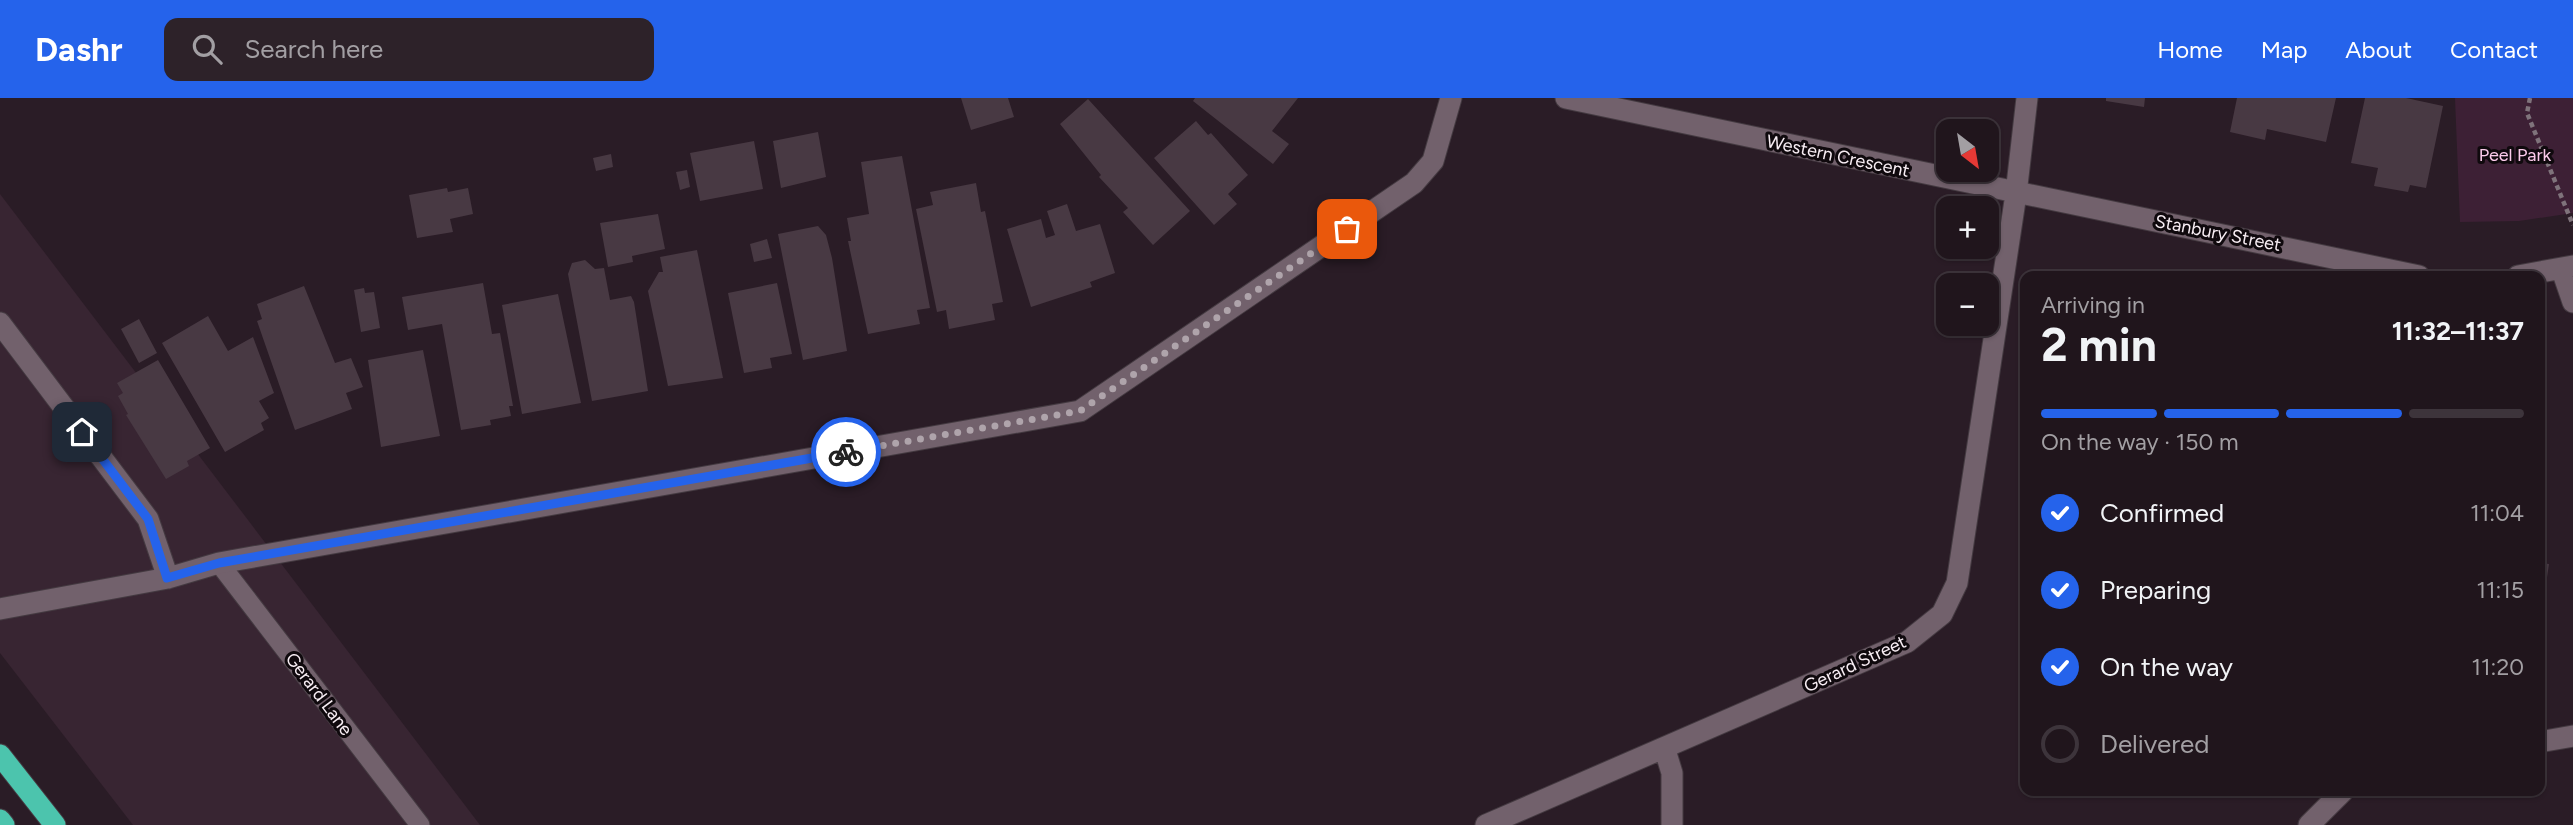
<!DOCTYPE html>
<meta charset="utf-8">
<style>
:root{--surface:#20151c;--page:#2d2229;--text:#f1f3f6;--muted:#a29fa3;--line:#3d343b;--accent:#2563eb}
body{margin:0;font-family:Figtree,sans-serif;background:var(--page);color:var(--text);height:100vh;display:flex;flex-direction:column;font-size:26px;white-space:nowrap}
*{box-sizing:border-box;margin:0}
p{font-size:23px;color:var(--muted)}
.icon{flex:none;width:38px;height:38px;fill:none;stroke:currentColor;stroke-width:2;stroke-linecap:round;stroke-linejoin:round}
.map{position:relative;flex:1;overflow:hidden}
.panel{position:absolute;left:2020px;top:173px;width:525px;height:525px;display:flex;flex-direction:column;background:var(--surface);border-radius:14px;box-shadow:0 2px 5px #0004,0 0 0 2px var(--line)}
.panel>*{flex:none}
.needle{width:46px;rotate:149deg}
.fabs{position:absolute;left:1936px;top:21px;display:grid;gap:14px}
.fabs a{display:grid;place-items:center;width:63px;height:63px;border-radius:14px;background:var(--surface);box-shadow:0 2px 5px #0004,0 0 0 2px var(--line);font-size:35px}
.pin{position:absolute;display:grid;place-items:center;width:60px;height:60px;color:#fff;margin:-30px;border-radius:14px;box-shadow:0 4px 10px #0006}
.courier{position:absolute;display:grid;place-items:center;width:70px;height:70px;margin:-35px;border:5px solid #2563eb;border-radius:50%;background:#fff;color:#222;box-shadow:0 2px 9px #0007}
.head em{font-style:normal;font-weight:700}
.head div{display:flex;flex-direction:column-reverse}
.head{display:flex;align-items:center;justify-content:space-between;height:119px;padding:0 21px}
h1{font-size:46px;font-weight:700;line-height:52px}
.bar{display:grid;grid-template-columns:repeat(4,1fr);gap:10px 7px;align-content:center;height:84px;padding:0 21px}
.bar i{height:9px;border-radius:5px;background:var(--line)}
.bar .current{background:var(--accent)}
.bar p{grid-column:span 4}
ol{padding:0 21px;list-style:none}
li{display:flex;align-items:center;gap:21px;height:77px}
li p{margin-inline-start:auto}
li .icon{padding:7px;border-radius:50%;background:var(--accent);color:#fff;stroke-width:4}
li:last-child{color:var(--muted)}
li i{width:38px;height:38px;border:4px solid var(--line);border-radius:50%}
header{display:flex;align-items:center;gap:42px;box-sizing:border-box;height:98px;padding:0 35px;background:var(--accent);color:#fff}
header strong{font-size:33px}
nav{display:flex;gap:38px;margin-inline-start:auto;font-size:24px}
.search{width:490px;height:63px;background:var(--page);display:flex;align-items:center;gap:18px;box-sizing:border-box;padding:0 24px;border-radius:14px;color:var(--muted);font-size:26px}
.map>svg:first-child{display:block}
.built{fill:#382532}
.green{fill:#3d2035}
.building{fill:#483943}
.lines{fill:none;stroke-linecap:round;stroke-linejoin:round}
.lane-casing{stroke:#443a41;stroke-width:21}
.street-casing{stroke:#443a41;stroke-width:23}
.secondary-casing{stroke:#443a41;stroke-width:23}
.highway-casing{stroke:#443a41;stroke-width:23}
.path{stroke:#7f737b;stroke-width:4.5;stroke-dasharray:5 3.5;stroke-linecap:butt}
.lane{stroke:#72616c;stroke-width:19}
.street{stroke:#72616c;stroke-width:21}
.secondary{stroke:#72616c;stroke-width:21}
.highway{stroke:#4cc4ad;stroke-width:21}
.done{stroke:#afa4ab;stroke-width:7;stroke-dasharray:0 12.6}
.route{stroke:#2563eb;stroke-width:9}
.labels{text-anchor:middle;stroke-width:6;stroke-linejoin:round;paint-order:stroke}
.park-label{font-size:18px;fill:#fbcaea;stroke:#0f090d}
.street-label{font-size:18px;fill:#f7edf3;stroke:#0f090d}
</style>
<header>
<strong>Dashr</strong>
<div class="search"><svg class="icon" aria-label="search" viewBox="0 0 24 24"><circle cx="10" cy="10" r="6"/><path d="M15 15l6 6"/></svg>Search here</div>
<nav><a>Home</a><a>Map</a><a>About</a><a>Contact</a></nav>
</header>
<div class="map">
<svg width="2573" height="727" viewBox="0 0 2573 727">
<rect width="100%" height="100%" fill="#2a1c26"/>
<path class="built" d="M 0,96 L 480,727 L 133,727 L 0,555 Z"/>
<path class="green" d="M 2455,0 L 2573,0 L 2573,115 L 2519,123 L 2460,124 Z"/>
<path class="building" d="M 961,0 L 1008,0 L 1014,19 L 971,32 Z
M 1195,0 L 1298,0 L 1272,33 L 1289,46 L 1273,66 L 1193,3 Z
M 2106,0 L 2145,0 L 2144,9 L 2106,3 Z
M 2237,0 L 2336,0 L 2326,44 L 2267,31 L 2265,42 L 2230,34 Z
M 2365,0 L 2406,0 L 2443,8 L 2426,90 L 2410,87 L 2408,94 L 2374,88 L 2378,70 L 2351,65 Z
M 1088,1 L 1190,113 L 1153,147 L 1123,114 L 1128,110 L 1099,79 L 1101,77 L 1060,26 Z
M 1196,23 L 1208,37 L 1211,35 L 1248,77 L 1228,96 L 1237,106 L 1214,127 L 1154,60 Z
M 818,34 L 826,79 L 781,90 L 773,43 Z
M 754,43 L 763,91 L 700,103 L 690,55 Z
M 611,56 L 613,69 L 596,73 L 593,60 Z
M 902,58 L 930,210 L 917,212 L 920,226 L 868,236 L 848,143 L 851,143 L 847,120 L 869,116 L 861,64 Z
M 687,72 L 690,89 L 680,92 L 676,74 Z
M 976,85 L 981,114 L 985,113 L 1003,204 L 992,206 L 995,222 L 949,231 L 946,212 L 937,214 L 916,111 L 933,107 L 930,94 Z
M 447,90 L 448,94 L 468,90 L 473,116 L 450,121 L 453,134 L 417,140 L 409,97 Z
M 1067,106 L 1076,133 L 1100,126 L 1115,175 L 1090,184 L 1092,189 L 1031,209 L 1007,131 L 1041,121 L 1046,140 L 1055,137 L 1047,113 Z
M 658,116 L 665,151 L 632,158 L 633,164 L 608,169 L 600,125 Z
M 818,128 L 826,137 L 832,160 L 847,253 L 803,262 L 778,136 Z
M 767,141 L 772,160 L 754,164 L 750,146 Z
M 697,152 L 723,280 L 668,288 L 648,193 L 659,174 L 663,174 L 660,159 Z
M 585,162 L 595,171 L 604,170 L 610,202 L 631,198 L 634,204 L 648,293 L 592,303 L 568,176 L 572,165 Z
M 483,185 L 492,236 L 500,235 L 513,308 L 509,308 L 511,318 L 490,322 L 491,327 L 461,332 L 442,226 L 408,232 L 402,199 Z
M 777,185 L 792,256 L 770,260 L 772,270 L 744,275 L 728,195 Z
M 304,188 L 335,265 L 351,260 L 363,289 L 346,295 L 352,311 L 295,332 L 257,223 L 262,221 L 257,206 Z
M 364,190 L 365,195 L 374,194 L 380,230 L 361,234 L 354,192 Z
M 558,196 L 581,305 L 522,316 L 502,207 Z
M 208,218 L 228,253 L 253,239 L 274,295 L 259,303 L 269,320 L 261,325 L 264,332 L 225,354 L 162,245 Z
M 139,221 L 157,255 L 139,265 L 121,231 Z
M 423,252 L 440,338 L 381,349 L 368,262 Z
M 158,262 L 210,350 L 187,363 L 189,368 L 166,381 L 126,317 L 128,316 L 118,298 L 123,295 L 117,285 Z
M 2539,465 L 2549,466 L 2541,520 L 2539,520 Z"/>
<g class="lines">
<g class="lane-casing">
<path id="lane" d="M 219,465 L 420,727"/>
</g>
<g class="street-casing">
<path id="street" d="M 1566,0 L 2419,178
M 2562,172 L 2573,204
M 2518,178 L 2573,168
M 0,225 L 148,421 L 168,480
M 0,511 L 168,480 L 219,465 L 1080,313 L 1414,85 L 1433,63 L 1451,0
M 1665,652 L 1672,675 L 1672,727
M 1486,727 L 1907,544 L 1942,516 L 1957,485 L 2016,96 L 2027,0"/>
</g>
<g class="secondary-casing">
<path id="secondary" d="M 2539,644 L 2573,638
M 2309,727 L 2343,693"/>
</g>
<g class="highway-casing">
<path id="highway" d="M 0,657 L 55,727
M 0,722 L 4,727"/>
</g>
<path class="path" d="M 2530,0 L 2527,15 L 2573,127"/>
<use href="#lane" class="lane"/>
<use href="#street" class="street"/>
<use href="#secondary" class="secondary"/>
<use href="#highway" class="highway"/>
</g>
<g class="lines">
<path class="done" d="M 846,354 L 1080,313 L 1347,131"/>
<path class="route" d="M 82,334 L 148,421 L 167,480 L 219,465 L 846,354"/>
</g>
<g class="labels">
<g class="park-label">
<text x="2515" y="63">Peel Park</text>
</g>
<g class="street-label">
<text transform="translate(1838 58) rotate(12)" y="6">Western Crescent</text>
<text transform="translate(2218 135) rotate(11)" y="6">Stanbury Street</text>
<text transform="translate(1855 566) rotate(-25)" y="6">Gerard Street</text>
<text transform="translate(319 596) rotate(53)" y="6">Gerard Lane</text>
</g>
</g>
</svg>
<div class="fabs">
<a><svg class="needle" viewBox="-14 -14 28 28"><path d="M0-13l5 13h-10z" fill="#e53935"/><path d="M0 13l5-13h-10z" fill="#a29fa3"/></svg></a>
<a>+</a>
<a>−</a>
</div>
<div class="pin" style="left:1347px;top:131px;background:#ea580c"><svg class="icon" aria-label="bag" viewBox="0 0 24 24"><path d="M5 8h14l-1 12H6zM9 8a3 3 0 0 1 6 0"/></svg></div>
<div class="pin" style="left:82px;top:334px;background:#1f2937"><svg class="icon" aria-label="home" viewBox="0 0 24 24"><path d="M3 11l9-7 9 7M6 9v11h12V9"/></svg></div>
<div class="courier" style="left:846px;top:354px"><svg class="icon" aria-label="bike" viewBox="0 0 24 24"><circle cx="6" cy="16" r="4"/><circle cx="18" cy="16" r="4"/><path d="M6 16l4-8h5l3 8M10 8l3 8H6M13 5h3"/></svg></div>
<section class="panel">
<div class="head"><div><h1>2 min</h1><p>Arriving in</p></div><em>11:32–11:37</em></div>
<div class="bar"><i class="current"></i><i class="current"></i><i class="current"></i><i></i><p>On the way · 150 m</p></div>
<ol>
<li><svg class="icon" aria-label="check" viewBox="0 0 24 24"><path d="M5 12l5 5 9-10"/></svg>Confirmed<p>11:04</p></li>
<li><svg class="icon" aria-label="check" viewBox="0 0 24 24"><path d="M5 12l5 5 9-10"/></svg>Preparing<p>11:15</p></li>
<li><svg class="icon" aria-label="check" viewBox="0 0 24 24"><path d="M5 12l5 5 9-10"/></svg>On the way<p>11:20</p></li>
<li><i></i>Delivered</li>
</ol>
</section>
</div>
